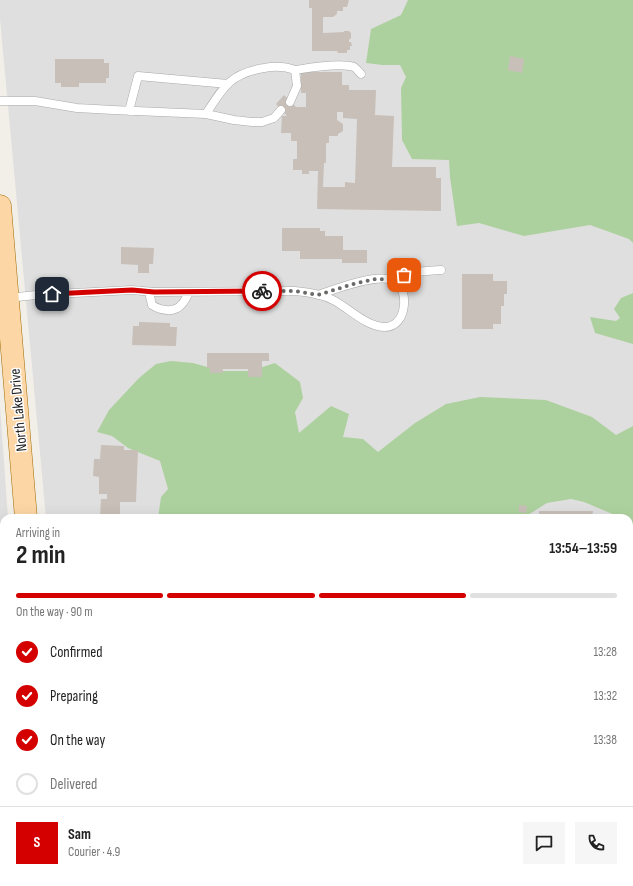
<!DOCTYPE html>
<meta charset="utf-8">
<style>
:root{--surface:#fff;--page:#f6f6f6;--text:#222;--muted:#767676;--line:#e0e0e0;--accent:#d40000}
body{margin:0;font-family:"Sofia Sans Condensed",sans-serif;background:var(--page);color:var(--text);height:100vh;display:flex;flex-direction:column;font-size:15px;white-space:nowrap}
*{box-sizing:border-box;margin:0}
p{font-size:13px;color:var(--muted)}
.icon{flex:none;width:22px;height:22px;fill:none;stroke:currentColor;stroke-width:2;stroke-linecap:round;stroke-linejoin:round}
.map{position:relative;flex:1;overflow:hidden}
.sheet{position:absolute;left:0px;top:514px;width:633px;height:372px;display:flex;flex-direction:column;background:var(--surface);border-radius:12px 12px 0 0;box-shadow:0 4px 16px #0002}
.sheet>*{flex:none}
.pin{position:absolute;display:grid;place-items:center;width:34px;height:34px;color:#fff;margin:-17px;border-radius:8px;box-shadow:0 2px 6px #0006}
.courier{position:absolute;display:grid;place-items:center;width:40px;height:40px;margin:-20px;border:3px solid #d40000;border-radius:50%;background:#fff;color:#222;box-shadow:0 1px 5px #0007}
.summary em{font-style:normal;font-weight:700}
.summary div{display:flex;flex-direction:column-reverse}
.summary{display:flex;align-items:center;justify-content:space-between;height:68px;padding:0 16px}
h1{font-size:26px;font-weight:700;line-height:30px}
.bar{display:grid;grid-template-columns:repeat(4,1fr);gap:6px 4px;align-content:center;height:48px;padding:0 16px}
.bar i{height:5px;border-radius:3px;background:var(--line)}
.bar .selected{background:var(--accent)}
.bar p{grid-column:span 4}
.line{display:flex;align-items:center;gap:10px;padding:0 16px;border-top:1px solid var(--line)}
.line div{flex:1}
.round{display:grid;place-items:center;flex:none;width:42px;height:42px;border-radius:0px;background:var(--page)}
ol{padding:0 16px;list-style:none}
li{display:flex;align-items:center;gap:12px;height:44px}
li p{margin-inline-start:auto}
li .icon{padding:4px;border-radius:50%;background:var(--accent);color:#fff;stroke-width:4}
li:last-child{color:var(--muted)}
li i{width:22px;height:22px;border:2px solid var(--line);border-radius:50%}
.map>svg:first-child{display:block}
.residential{fill:#e0dfdf}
.religious{fill:#d0d0d0}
.forest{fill:#add19e}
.park{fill:#c8facc}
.parking{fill:#e2e2e2}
.building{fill:#c7bfb8;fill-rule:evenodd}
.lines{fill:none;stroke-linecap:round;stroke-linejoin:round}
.service-casing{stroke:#a9a9a9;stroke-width:9}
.minor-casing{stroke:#a9a9a9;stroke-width:16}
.tertiary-casing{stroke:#a9a9a9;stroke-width:20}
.secondary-casing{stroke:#707d05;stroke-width:22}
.primary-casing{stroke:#a06b00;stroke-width:23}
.service{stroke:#fff;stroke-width:8}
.minor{stroke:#fff;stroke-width:15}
.tertiary{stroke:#fff;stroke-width:19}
.secondary{stroke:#f7fabf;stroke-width:21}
.primary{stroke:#fcd6a4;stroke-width:22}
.done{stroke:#6b6a68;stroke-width:4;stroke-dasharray:0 7.2}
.route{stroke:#d40000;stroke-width:5}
.labels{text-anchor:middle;stroke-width:3;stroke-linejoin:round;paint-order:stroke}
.street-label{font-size:15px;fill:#222;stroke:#fff}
</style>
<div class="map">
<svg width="633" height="886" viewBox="0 0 633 886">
<rect width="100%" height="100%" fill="#f2efe9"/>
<path class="residential" d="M 0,0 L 633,0 L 633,646 L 629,646 L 629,518 L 46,518 L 0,19 Z
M 0,406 L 8,518 L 4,518 L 4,740 L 0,740 Z
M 629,659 L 633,659 L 633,839 L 629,839 Z
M 0,877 L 4,877 L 4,882 L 33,882 L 35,886 L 0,886 Z"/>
<path class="religious" d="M 0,740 L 4,740 L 4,840 L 0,840 Z"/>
<path class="forest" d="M 408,0 L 633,0 L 633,243 L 629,239 L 590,225 L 524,236 L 479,223 L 457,226 L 450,177 L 449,160 L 412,159 L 402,140 L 401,88 L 406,77 L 400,65 L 382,65 L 366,63 L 371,29 L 401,15 Z
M 633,293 L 633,344 L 595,333 L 590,317 L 616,321 L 620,318 L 614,309 L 621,298 Z
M 171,361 L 193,363 L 222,371 L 250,371 L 275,363 L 300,382 L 303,398 L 295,412 L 299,433 L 331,406 L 349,414 L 343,437 L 363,439 L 378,452 L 415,423 L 446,404 L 480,397 L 546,400 L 592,417 L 616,435 L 633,426 L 633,547 L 629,547 L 629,518 L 622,518 L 584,502 L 571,499 L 547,503 L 523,518 L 158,518 L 161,497 L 168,489 L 160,461 L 128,448 L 112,436 L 97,432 L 109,410 L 139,378 L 156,364 Z"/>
<path class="park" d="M 629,859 L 633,859 L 633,886 L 74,886 L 74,882 L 629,882 Z"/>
<path class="parking" d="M 563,882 L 615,882 L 615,886 L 563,886 Z"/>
<path class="building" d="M 309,0 L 349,0 L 347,7 L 343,7 L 343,11 L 337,11 L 337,14 L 333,17 L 323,17 L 323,33 L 344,32 L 344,31 L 349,31 L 351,33 L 351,38 L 349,40 L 349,42 L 351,42 L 352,46 L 350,46 L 350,50 L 347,50 L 347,53 L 338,53 L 337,51 L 312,51 L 312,8 L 309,8 Z
M 510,56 L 524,59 L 522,73 L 508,70 Z
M 55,59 L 104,59 L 104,63 L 109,63 L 109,78 L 106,78 L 106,83 L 79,83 L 79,87 L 61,87 L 61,83 L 55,83 Z
M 301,72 L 342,72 L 342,85 L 349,85 L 349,90 L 376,90 L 375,115 L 394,116 L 392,167 L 436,167 L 436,178 L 441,178 L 441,211 L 317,209 L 318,171 L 309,171 L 309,174 L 302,174 L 302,170 L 293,170 L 293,159 L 297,159 L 297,141 L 291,141 L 291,133 L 281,133 L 282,116 L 287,116 L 276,104 L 284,95 L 296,107 L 306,107 L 306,93 L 301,93 ZM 337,112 L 343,112 L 343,118 L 357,119 L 355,183 L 345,182 L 345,187 L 323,187 L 324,163 L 326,163 L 326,143 L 329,143 L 329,136 L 338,136 L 338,134 L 343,131 L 343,124 L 337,120 Z
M 282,228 L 320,228 L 320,231 L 325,231 L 325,236 L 343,236 L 343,250 L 367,250 L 367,263 L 342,263 L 342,259 L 300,259 L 300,251 L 282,251 Z
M 121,247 L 154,248 L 153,264 L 149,264 L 149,273 L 138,273 L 138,265 L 121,264 Z
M 462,274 L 493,274 L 493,281 L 507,281 L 507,294 L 504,294 L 504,306 L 501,306 L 501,324 L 493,324 L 493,329 L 462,329 Z
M 139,322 L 170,323 L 170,327 L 177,327 L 176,346 L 132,345 L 133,326 L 139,326 Z
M 207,353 L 269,353 L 269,361 L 262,361 L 262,377 L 248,377 L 248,369 L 223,369 L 223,373 L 210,373 L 210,368 L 207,368 Z
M 101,445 L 124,446 L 124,450 L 138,450 L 136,502 L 120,502 L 120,517 L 100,517 L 101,499 L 107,499 L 107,494 L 99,494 L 99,477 L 93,476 L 94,459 L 100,459 Z
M 519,505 L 527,506 L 526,513 L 519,512 Z
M 539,511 L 593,511 L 592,518 L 539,518 Z
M 629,573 L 633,573 L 633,616 L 629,616 Z
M 629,619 L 633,619 L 633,637 L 629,637 Z
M 629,664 L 633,664 L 633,677 L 629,677 Z
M 619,883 L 633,883 L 633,886 L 619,886 Z"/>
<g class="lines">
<g class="service-casing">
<path id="service" d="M 295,70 C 308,68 341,62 354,67 C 356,68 359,72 361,74
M 0,101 L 35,101 L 77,108 L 113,110 L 206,114 L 234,120 L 252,122 L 262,122 L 274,118 L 281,110
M 129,111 L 138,76 L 228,84
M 206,114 C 223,87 231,73 264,68 C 275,66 284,66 295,70 L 297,86 L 290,102
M 395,280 C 410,271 424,271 441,270
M 149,292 L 152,305 C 161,311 175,313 182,304 C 185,301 187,296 189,292
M 8,298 L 36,295 L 132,290 L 154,292 L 295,291 C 307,292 322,294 333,300 C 349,308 365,326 384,327 C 408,328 409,288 395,281 C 379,272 335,289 318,295"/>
</g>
<g class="minor-casing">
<path id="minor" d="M 0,602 L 4,602
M 629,649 L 633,649
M 629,848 L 633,848
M 482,886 L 482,882"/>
</g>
<g class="tertiary-casing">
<path id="tertiary" d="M 0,858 L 4,858"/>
</g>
<g class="secondary-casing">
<path id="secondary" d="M 46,886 L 46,882
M 64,886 L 64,882"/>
</g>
<g class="primary-casing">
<path id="primary" d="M 0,206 L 26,518
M 91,882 L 99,886
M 148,882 L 159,886"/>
</g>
<use href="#service" class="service"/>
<use href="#minor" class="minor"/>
<use href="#tertiary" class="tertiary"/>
<use href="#secondary" class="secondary"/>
<use href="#primary" class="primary"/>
</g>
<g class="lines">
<path class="done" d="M 262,291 L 295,291 L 318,295 L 353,284 L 376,279 L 395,280 L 404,275"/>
<path class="route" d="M 52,294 L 132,290 L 154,292 L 262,291"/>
</g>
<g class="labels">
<g class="street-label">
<text transform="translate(18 410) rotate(-95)" y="5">North Lake Drive</text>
</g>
</g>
</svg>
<div class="pin" style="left:404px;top:275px;background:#ea580c"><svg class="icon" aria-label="bag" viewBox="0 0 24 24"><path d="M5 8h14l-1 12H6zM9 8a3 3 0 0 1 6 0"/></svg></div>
<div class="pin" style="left:52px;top:294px;background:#1f2937"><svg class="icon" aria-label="home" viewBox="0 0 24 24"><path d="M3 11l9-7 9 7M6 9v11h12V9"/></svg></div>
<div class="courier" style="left:262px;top:291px"><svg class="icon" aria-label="bike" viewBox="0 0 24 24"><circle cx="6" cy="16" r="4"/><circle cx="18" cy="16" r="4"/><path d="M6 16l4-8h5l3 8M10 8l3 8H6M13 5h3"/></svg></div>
<section class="sheet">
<div class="summary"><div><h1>2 min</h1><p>Arriving in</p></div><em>13:54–13:59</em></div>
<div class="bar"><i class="selected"></i><i class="selected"></i><i class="selected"></i><i></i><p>On the way · 90 m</p></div>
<ol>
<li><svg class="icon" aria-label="check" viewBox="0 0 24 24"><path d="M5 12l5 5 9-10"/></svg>Confirmed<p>13:28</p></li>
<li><svg class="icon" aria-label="check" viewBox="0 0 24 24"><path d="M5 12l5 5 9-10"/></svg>Preparing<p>13:32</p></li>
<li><svg class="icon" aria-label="check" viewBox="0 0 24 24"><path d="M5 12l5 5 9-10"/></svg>On the way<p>13:38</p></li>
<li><i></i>Delivered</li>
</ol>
<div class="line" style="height:72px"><b class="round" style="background:var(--accent);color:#fff">S</b><div><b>Sam</b><p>Courier · 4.9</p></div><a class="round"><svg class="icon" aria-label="chat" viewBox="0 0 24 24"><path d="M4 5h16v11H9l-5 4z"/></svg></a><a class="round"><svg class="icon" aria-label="phone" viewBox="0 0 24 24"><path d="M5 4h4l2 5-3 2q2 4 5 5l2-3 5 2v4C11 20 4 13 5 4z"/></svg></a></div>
</section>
</div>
